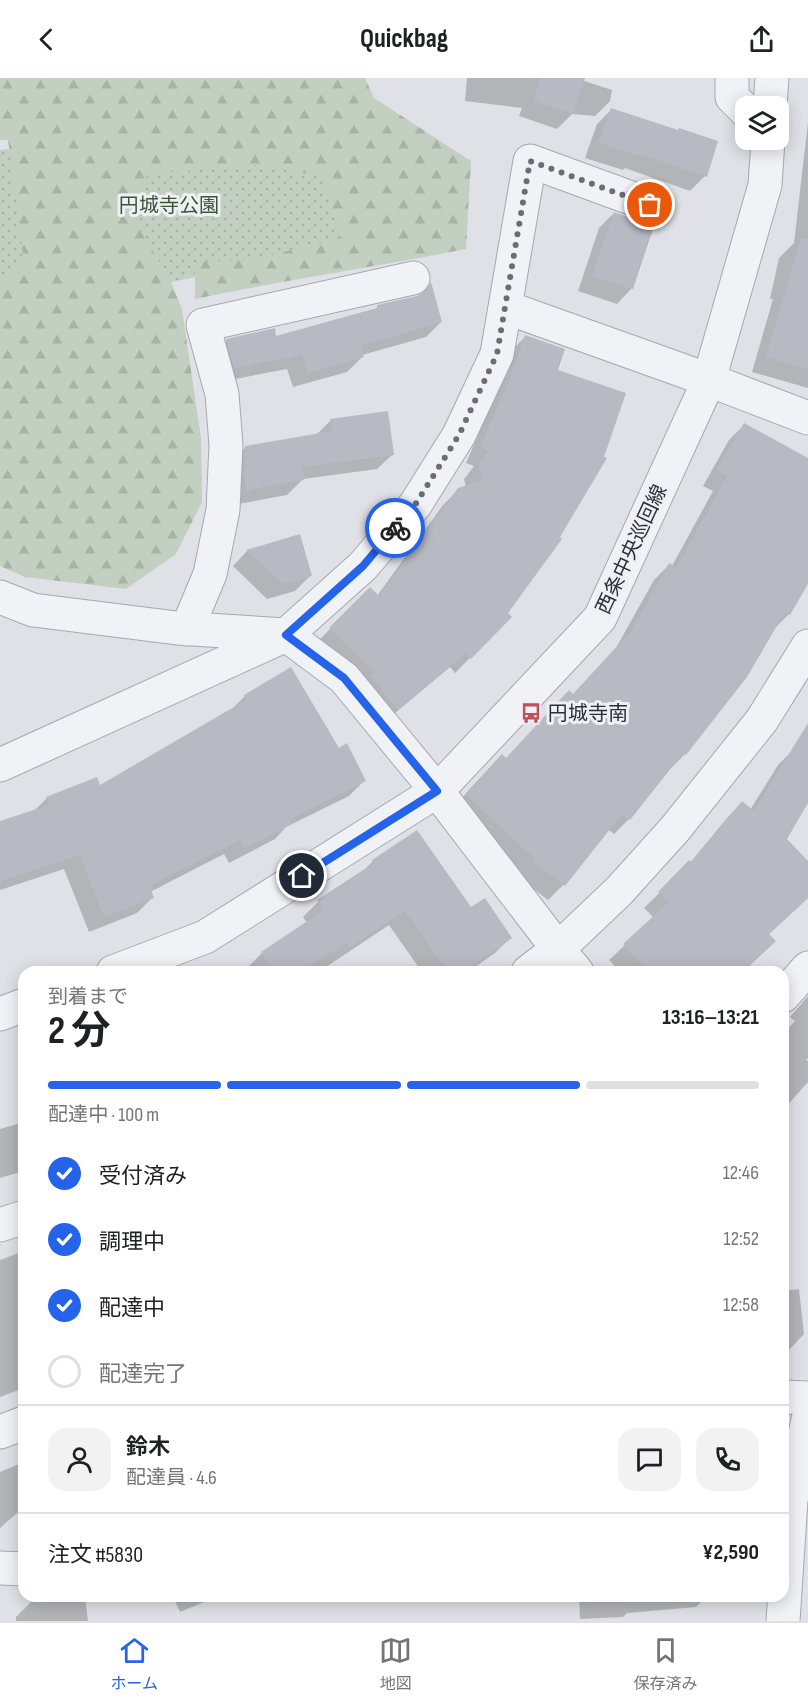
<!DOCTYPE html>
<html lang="ja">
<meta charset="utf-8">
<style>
:root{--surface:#fff;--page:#f2f2f2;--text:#202124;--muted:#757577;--line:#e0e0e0;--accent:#2563eb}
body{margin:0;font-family:"Sofia Sans Condensed","Noto Sans JP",sans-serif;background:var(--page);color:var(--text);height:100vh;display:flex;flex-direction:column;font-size:22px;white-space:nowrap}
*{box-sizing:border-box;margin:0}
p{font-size:20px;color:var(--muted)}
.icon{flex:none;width:33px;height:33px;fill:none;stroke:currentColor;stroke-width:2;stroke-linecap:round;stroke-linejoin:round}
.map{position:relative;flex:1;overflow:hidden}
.sheet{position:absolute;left:18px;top:888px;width:771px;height:636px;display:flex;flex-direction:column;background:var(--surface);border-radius:18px;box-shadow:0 3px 15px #0003}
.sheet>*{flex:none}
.fabs{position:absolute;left:735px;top:18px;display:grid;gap:12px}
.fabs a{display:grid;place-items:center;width:54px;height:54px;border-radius:12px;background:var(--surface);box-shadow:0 3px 15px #0003;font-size:30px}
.pin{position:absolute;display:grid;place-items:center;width:51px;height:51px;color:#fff;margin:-26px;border:3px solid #fff;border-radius:50%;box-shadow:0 2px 6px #0007}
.courier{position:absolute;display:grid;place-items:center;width:60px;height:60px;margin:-30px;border:4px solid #2563eb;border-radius:50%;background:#fff;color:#222;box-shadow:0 2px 8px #0007}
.summary em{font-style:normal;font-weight:700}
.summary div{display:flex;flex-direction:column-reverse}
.summary{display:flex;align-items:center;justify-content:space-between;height:102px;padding:0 30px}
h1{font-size:39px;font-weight:700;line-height:45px}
.bar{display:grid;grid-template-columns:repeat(4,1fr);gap:9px 6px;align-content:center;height:72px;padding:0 30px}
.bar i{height:8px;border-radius:4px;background:var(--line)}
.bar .selected{background:var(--accent)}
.bar p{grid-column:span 4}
.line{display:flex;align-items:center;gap:15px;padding:0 30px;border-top:2px solid var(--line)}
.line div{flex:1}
.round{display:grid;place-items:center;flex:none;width:63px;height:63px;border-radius:18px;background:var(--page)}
ol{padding:0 30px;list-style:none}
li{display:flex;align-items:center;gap:18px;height:66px}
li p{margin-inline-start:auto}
li .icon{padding:6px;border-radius:50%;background:var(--accent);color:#fff;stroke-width:4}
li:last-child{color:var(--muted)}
li i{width:33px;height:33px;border:3px solid var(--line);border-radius:50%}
header{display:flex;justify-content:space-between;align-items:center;height:78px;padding:0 30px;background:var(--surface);font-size:27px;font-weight:700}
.menu{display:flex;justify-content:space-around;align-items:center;height:84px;border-top:2px solid var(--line);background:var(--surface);font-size:16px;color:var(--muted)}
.menu a{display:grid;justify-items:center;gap:3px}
.menu .selected{color:var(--accent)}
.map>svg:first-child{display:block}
.grass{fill:url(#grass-dots)}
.forest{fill:url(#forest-firs)}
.shadow{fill:#0003}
.building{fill:#b7bac3}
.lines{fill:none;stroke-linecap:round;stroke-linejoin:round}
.minor-casing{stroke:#a5a8b0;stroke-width:35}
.minor{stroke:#f1f2f5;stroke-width:33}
.done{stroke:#696d78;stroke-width:6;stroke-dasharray:0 10.8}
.route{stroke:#2563eb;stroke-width:8}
.labels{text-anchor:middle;stroke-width:6;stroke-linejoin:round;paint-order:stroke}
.park-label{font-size:20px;fill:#3c5638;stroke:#eef0f4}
.street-label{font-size:20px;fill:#2a2f3c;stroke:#eef0f4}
.poi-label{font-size:20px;fill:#2a2f3c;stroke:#eef0f4;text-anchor:start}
</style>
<header><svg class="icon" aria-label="back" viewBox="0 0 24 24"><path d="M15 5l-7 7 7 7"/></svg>Quickbag<svg class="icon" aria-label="share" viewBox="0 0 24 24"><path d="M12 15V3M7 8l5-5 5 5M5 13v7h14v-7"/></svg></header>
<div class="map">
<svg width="808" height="1543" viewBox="0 0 808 1543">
<defs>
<pattern id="grass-dots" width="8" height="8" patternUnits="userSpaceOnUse" patternTransform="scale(1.5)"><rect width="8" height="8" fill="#c3d0c1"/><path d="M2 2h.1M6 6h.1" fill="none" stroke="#a8b3a7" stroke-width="1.8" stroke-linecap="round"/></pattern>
<pattern id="forest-firs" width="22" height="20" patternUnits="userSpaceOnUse" patternTransform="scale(1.5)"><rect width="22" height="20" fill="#c3d0c1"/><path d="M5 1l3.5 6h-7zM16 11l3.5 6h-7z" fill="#a8b3a7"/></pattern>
</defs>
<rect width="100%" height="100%" fill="#dfe1e7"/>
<path class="grass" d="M 307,34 L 401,155 L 171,204 L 114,199 L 0,208 L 0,72 Z"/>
<path class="forest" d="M 0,0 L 365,0 L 374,20 L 471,83 L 466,171 C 376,189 285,202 195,221 L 195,184 L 252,182 L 342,159 L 320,98 L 255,87 L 149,96 L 126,126 L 171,204 L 182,231 L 201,360 L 202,424 L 176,476 L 126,511 L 25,499 L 0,488 L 0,208 L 24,184 L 8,62 L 0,62 Z"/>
<path class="shadow" d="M 467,0 L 575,0 L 612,12 L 610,23 L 595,38 L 572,36 L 557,51 L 519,38 L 522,30 L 465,23 Z
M 612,31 L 705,98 L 690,113 L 625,90 L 623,92 L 585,80 L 597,46 Z
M 808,44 L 808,310 L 752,294 L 773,221 L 770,221 L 779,180 L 794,165 Z
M 614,135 L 632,210 L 617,226 L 578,213 L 599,150 Z
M 430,207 L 441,244 L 426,259 L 362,277 L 362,279 L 347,294 L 293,309 L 287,291 L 219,304 L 212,277 L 227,262 L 275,260 L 374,232 L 378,229 L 418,220 Z
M 525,259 L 556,293 L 558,460 L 506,536 L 510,539 L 455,595 L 450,589 L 382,646 L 315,566 L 370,511 L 377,518 L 443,427 L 459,411 L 466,409 L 464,401 L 474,388 L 466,385 L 495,317 L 510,274 Z
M 331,342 L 393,376 L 377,391 L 303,401 L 287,417 L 232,427 L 230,385 L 245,370 L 316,357 Z
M 744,347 L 808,381 L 808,503 L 789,536 L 774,551 L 685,676 L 670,691 L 629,741 L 614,756 L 608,751 L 563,807 L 548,822 L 518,799 L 451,732 L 487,693 L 506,682 L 573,617 L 616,570 L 654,502 L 669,487 L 672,488 L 713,413 L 703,408 L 729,362 Z
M 298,458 L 310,498 L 295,513 L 267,521 L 233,488 L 247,473 Z
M 290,591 L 338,672 L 364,703 L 349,718 L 286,749 L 275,761 L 229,785 L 224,776 L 150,814 L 152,820 L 137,835 L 89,854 L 64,791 L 0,812 L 0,744 L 34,733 L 47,720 L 99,709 L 230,633 L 245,618 Z
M 808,650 L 808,722 L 785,761 L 808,785 L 808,820 L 768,857 L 742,894 L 621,894 L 609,882 L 654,840 L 644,830 L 690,785 L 727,740 L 742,725 L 750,732 L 778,687 L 793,672 Z
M 373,783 L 471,832 L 510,860 L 495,875 L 468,894 L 422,894 L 389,847 L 323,891 L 325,894 L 250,894 L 247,890 L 262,875 L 307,845 L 303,839 L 318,824 L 361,795 Z
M 808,918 L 808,980 L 806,982 L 808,983 L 808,1004 L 783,1032 L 783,956 L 795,943 L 790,939 Z
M 24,1044 L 24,1093 L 0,1100 L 0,1051 Z
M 24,1173 L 24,1310 L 0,1319 L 0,1182 Z
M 799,1211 L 804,1256 L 789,1272 L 783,1272 L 783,1213 Z
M 24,1384 L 24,1429 L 0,1450 L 0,1394 Z
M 85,1518 L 88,1543 L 16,1543 L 16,1539 L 31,1524 Z
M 173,1518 L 219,1518 L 180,1534 Z
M 360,1518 L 440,1518 L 434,1524 Z
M 579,1518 L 707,1518 L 696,1529 L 627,1535 L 623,1539 L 580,1541 Z"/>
<path class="building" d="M 541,0 L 585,0 L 573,36 L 533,23 Z
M 611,30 L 678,52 L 679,50 L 718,63 L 707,99 L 640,76 L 639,78 L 599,65 Z
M 614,134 L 644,145 L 655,145 L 633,211 L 592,198 Z
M 801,160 L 808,161 L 808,291 L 766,279 Z
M 431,204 L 442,244 L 361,268 L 364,279 L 308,295 L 302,277 L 234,290 L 226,261 L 275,250 L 276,258 L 377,230 L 377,227 L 417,218 L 426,213 Z
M 525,257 L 565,271 L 558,292 L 626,315 L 604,379 L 607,380 L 560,459 L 562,461 L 508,535 L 512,539 L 471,581 L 466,575 L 398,632 L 370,598 L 375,594 L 329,550 L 370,509 L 379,518 L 458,410 L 482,402 L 478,385 L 488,373 L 480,369 L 510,301 Z
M 388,333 L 394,377 L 302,389 L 304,402 L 246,412 L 244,394 L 245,368 L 332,353 L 330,341 Z
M 744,345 L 808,380 L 808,506 L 790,537 L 785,534 L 747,599 L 686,677 L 683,675 L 630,742 L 622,736 L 565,808 L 532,783 L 534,780 L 465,716 L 502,676 L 506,680 L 569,612 L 573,616 L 631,553 L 669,485 L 677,489 L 727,398 L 717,392 Z
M 300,456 L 312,498 L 283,506 L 246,472 Z
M 291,589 L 339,670 L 347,665 L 366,703 L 290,741 L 292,746 L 244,771 L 240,762 L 150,808 L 154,820 L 104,839 L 80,777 L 0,803 L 0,743 L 49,727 L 46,719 L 97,699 L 100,707 L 246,622 L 244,617 Z
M 808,645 L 808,725 L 787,761 L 808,783 L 808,820 L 769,856 L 776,863 L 743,894 L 649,894 L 623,866 L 669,824 L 658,814 L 689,782 L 691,784 L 742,723 L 754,733 Z
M 417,752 L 471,829 L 485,820 L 512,860 L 463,894 L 448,894 L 405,833 L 349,870 L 346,865 L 301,894 L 274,894 L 261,874 L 324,832 L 317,822 L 374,785 L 372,782 Z"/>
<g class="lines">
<g class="minor-casing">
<path id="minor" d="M 732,0 L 732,19 L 746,33
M 770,28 L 772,0
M 505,229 L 709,302 L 808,340
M 0,519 L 33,532 L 177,550 L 286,557 L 344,600 L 437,713 L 558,871 L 577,894
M 187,551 L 210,496 L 223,432 L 226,367 L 222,316 L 203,247 L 413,200
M 0,687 L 286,557 L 363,488 L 415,427 L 459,357 L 497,276 L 530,83 L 650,127
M 113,894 L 205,859 L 437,713 L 600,540 L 709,302 L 765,107 L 768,62
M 528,894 L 558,871 L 619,813 L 675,751 L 762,642 L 808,568
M 783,918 L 808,890
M 0,936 L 24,927
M 0,1147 L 24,1139
M 783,1319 L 808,1320
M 0,1354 L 24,1345
M 0,1490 L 24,1491
M 783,1543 L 791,1422 L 808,1342"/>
</g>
<use href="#minor" class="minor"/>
</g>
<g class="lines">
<path class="done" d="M 395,450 L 415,427 L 459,357 L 497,276 L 530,83 L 650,127"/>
<path class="route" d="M 302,798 L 437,713 L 344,600 L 286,557 L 363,488 L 395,450"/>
</g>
<defs>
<g id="bus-bare" transform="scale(1.62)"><path d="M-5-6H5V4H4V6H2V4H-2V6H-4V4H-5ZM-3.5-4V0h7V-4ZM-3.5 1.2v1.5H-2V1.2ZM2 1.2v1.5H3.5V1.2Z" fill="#bf5058" stroke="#eef0f4" stroke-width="2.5" paint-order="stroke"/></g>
</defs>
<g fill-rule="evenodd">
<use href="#bus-bare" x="531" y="635"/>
</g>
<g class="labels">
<g class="park-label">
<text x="169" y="134">円城寺公園</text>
</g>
<g class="street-label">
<text transform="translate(631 471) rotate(-65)" y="7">西条中央巡回線</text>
</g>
<g class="poi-label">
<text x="548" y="642">円城寺南</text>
</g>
</g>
</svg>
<div class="fabs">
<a><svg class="icon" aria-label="layers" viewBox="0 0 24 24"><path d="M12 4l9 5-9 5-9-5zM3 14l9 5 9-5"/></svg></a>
</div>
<div class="pin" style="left:650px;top:127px;background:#ea580c"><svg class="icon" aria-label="bag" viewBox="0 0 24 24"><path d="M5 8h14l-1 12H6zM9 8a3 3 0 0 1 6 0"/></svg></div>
<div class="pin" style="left:302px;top:798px;background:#1f2937"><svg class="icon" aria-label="home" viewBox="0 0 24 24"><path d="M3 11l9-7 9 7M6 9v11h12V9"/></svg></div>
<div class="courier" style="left:395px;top:450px"><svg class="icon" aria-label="bike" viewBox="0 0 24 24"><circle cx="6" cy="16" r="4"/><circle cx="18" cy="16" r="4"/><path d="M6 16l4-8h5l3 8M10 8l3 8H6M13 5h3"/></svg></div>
<section class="sheet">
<div class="summary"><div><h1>2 分</h1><p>到着まで</p></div><em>13:16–13:21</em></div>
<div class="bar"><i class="selected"></i><i class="selected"></i><i class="selected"></i><i></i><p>配達中 · 100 m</p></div>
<ol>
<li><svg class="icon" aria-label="check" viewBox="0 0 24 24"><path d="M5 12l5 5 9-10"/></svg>受付済み<p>12:46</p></li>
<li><svg class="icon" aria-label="check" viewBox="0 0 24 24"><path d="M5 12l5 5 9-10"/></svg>調理中<p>12:52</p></li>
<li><svg class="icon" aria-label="check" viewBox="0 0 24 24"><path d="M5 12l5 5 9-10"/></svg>配達中<p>12:58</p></li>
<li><i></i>配達完了</li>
</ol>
<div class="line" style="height:108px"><a class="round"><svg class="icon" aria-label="person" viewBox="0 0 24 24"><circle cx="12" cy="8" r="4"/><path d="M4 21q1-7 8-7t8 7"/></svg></a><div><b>鈴木</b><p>配達員 · 4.6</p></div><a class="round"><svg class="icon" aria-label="chat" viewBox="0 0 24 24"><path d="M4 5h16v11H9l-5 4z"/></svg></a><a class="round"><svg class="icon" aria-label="phone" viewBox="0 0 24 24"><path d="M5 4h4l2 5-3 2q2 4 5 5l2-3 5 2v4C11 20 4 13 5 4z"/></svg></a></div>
<div class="line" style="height:78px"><div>注文 #5830</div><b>¥2,590</b></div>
</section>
</div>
<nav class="menu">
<a class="selected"><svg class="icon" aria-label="home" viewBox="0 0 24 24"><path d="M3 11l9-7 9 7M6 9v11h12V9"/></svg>ホーム</a>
<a><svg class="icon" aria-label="map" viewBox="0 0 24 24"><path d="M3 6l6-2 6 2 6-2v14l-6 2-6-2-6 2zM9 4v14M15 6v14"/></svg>地図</a>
<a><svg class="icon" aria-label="saved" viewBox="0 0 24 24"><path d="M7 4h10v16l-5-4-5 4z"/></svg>保存済み</a>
</nav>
